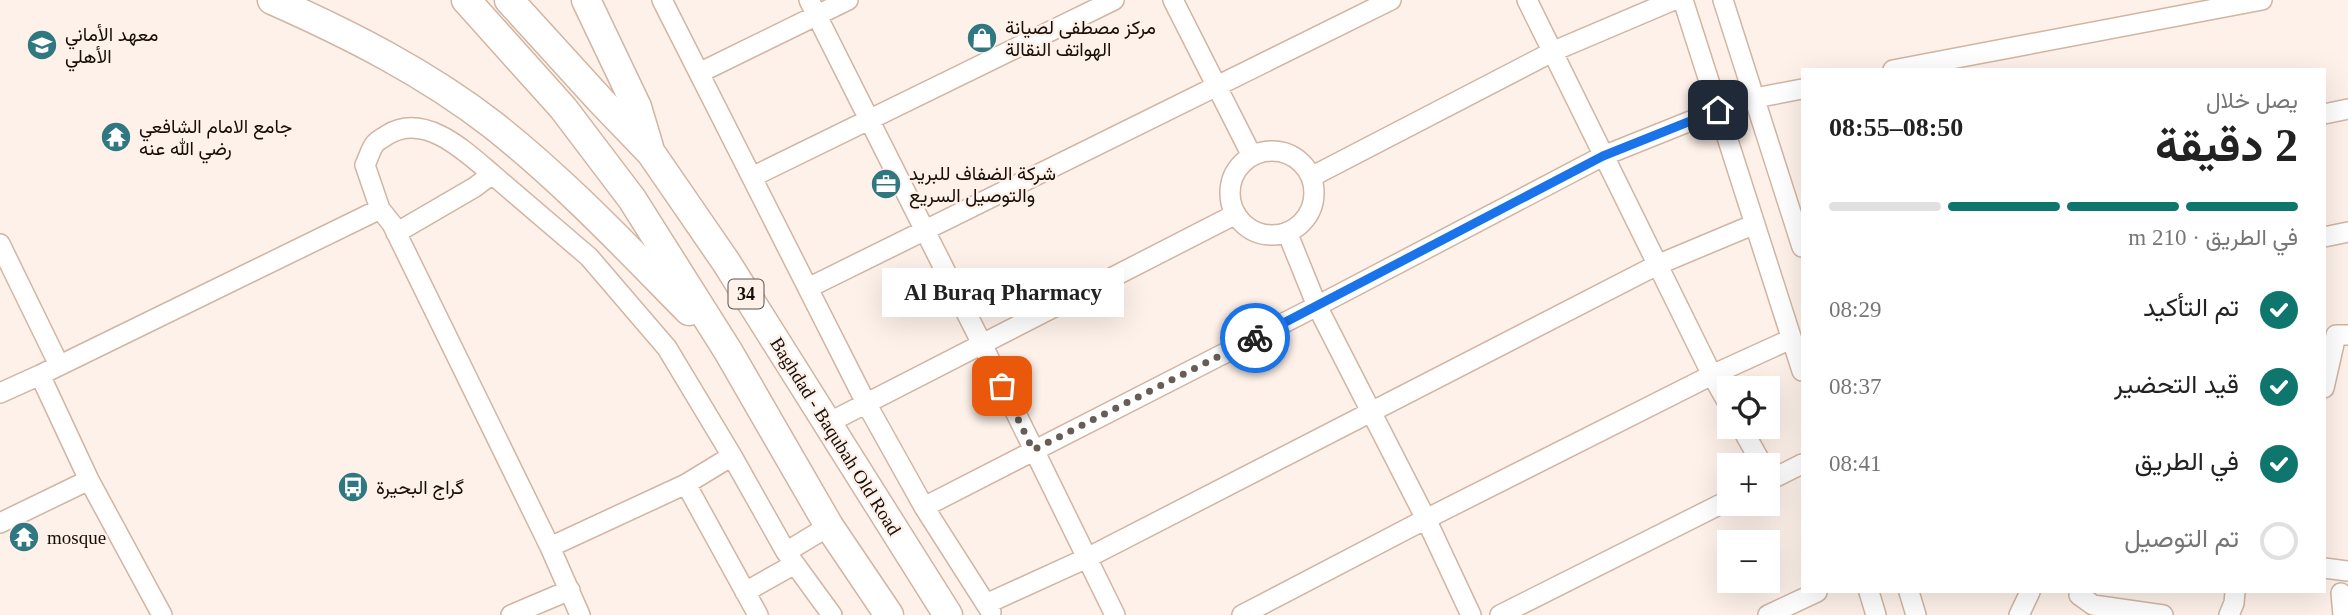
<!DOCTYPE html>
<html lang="ar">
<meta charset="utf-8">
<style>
:root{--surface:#fff;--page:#f2f2f2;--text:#222;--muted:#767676;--line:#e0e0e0;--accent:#0f766e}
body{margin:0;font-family:"Times New Roman",Vazirmatn,serif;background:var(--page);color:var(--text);direction:rtl;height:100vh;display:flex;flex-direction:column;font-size:26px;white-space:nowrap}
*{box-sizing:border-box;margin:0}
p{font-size:23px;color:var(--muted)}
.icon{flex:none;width:38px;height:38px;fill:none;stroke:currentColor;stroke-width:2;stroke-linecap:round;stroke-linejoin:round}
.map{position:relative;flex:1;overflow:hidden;direction:ltr}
.drawer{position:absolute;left:1801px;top:68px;width:525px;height:525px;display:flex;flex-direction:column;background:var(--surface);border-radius:0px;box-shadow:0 7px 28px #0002;direction:rtl}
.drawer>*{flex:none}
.fabs{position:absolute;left:1717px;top:376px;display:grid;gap:14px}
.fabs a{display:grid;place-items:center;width:63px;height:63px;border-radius:0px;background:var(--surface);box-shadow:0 7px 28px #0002;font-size:35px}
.pin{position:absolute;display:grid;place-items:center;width:60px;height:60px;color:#fff;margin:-30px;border-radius:14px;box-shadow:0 4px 10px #0006}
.courier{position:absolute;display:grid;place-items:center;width:70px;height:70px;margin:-35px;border:5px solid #1a73e8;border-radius:50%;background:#fff;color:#222;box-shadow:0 2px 9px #0007}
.bubble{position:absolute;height:49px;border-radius:0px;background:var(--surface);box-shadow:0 7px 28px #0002;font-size:23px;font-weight:700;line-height:49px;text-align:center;direction:rtl}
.overview em{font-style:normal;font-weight:700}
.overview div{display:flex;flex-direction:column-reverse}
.overview{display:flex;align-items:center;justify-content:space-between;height:119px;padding:0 28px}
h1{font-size:46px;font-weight:700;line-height:52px}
.bar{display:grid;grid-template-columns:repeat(4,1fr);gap:10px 7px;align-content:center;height:84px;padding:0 28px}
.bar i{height:9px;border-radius:5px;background:var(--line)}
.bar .selected{background:var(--accent)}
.bar p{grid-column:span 4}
ol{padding:0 28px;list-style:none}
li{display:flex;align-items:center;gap:21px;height:77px}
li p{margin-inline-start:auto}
li .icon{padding:7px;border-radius:50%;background:var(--accent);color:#fff;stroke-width:4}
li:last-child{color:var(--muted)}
li i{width:38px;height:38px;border:4px solid var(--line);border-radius:50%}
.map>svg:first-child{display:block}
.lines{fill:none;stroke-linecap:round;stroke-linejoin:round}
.minor-casing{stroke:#d1b5a2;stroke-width:22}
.highway-casing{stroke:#d1b5a2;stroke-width:31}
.minor{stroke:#fff;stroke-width:19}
.highway{stroke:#fff;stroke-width:28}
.done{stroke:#675d56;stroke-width:7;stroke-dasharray:0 12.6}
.route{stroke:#1a73e8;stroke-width:9}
.labels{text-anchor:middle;stroke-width:5;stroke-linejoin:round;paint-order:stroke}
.shield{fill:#fdf1e9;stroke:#5b514b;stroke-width:2}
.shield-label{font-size:18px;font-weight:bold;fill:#160d07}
.poi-label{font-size:19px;fill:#160d07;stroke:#fdf1e9;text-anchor:start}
.street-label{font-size:19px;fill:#160d07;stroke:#fdf1e9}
</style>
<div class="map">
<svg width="2348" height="615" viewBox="0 0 2348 615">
<rect width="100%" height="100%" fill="#fdf1e9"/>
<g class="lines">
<g class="minor-casing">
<path id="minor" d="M 662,0 L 866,403 L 924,507 L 991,612
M 809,0 L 982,344 L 1115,615
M 1173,0 L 1252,156
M 1527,0 L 1712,375 L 1729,405
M 1683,0 L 1802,371
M 1723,0 L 1802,247
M 1893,70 L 2262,0
M 699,73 L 848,0
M 1755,98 L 1802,89
M 2324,114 L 2348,109
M1230 193a42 42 0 1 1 84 0a42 42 0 1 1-84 0Z
M 492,174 L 589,257 L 667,348 L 732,456
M 752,177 L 1114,0
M 1311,177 L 1554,51 L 1674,0
M 380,209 L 365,165 C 368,159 370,151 374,145 C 376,141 383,138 387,135 C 424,112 464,150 492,174 L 475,187 L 396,233
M 1287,232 L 1317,306 L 1426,519 L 1471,615
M 2324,237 L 2348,232
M 0,244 L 59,365
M 808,288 L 1391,0
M 2324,388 L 2336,335 L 2348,335
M 0,393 L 40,375
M 828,423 L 1236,214
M 1741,427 L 1763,466
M 1768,481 L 1802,464
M 686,484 L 732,456 L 786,552 L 832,615
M 924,507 L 1317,306 L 1603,156 L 1718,110
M 0,523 L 89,480
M 550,547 L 686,484 L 758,615
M 786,552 L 829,526
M 2324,568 L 2348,571
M 745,592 L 795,564
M 1869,592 L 1876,615
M 1909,592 L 1916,615
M 2081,592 L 2079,595 L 2093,605 L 2163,615
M 2341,593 L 2343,615
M 986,604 L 1087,558 L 1657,265 L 1755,224
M 162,615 L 89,480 L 40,375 L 380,209 L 392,224 L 550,547 L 580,615
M 511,615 L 570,590
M 1242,615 L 1426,519 L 1712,375 L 1791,339
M 1500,615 L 1729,500
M 1768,615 L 1817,592
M 2019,615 L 2030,592
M 2229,615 L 2234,603 L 2235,592"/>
</g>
<g class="highway-casing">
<path id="highway" d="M 272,0 C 349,34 426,73 493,125 C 564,181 626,247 689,311
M 466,0 L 563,108 L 632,199 L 728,351 L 829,526 L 889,615
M 509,0 L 601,101 L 651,153 L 726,262 L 948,615
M 586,0 L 637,107 L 649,147"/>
</g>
<use href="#minor" class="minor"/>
<use href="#highway" class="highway"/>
</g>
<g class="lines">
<path class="done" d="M 1002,386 L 1033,450 L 1255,338"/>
<path class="route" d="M 1255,338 L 1603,156 L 1718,110"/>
</g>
<defs>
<g id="shop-disc" transform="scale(1.575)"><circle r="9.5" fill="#2f7781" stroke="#fdf1e9"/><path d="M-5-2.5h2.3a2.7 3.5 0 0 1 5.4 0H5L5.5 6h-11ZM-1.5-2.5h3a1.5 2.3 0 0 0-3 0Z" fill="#fff"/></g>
<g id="school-disc" transform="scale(1.575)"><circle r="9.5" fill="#2f7781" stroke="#fdf1e9"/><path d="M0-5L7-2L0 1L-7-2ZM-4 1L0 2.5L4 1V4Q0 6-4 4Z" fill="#fff"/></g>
<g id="temple-disc" transform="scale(1.575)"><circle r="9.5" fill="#2f7781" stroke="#fdf1e9"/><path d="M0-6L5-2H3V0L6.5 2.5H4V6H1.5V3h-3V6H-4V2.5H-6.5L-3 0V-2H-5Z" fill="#fff"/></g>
<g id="office-disc" transform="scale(1.575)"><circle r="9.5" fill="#2f7781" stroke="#fdf1e9"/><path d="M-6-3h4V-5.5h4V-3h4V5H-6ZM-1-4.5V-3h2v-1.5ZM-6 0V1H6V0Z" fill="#fff"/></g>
<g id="bus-disc" transform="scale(1.575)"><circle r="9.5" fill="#2f7781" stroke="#fdf1e9"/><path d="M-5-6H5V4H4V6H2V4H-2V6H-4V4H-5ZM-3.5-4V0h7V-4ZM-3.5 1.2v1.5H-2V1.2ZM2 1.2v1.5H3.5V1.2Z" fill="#fff"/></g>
</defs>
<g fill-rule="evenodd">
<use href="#shop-disc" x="982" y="38"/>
<use href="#school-disc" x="42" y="45"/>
<use href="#temple-disc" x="116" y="137"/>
<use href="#office-disc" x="886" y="184"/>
<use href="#bus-disc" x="353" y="487"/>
<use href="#temple-disc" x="24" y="537"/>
</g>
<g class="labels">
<rect class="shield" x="728.5" y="279.5" width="35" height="29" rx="5"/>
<g class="shield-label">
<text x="746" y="300">34</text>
</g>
<g class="poi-label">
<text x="1005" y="34">مركز مصطفى لصيانة<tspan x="1005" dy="22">الهواتف النقالة</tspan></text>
<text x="65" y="41">معهد الأماني<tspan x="65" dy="22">الأهلي</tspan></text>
<text x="139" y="133">جامع الامام الشافعي<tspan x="139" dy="22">رضي الله عنه</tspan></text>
<text x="909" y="180">شركة الضفاف للبريد<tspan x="909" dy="22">والتوصيل السريع</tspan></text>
<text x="376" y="494">گراج البحيرة</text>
<text x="47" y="544">mosque</text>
</g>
<g class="street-label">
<text transform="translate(836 436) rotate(58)" y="7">Baghdad - Baqubah Old Road</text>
</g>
</g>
</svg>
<div class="fabs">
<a><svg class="icon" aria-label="locate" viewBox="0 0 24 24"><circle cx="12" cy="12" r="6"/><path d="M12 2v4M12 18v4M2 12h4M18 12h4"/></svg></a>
<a>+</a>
<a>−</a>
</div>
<div class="pin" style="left:1002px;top:386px;background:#ea580c"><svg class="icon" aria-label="bag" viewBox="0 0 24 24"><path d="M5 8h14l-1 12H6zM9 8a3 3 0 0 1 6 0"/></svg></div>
<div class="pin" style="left:1718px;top:110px;background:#1f2937"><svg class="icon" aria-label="home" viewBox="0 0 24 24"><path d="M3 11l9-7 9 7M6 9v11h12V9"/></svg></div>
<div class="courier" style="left:1255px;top:338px"><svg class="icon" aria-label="bike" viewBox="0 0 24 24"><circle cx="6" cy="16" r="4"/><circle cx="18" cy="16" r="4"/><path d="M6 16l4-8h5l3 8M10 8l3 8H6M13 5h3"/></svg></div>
<div class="bubble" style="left:882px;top:268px;width:242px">Al Buraq Pharmacy</div>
<section class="drawer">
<div class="overview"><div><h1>2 دقيقة</h1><p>يصل خلال</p></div><em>08:50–08:55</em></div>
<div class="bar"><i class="selected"></i><i class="selected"></i><i class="selected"></i><i></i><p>في الطريق · 210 m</p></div>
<ol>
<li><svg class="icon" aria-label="check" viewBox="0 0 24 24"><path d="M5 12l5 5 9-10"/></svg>تم التأكيد<p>08:29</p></li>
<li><svg class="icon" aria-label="check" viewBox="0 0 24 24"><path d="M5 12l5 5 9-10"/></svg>قيد التحضير<p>08:37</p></li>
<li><svg class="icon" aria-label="check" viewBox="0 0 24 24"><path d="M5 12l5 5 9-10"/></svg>في الطريق<p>08:41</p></li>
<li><i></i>تم التوصيل</li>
</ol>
</section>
</div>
